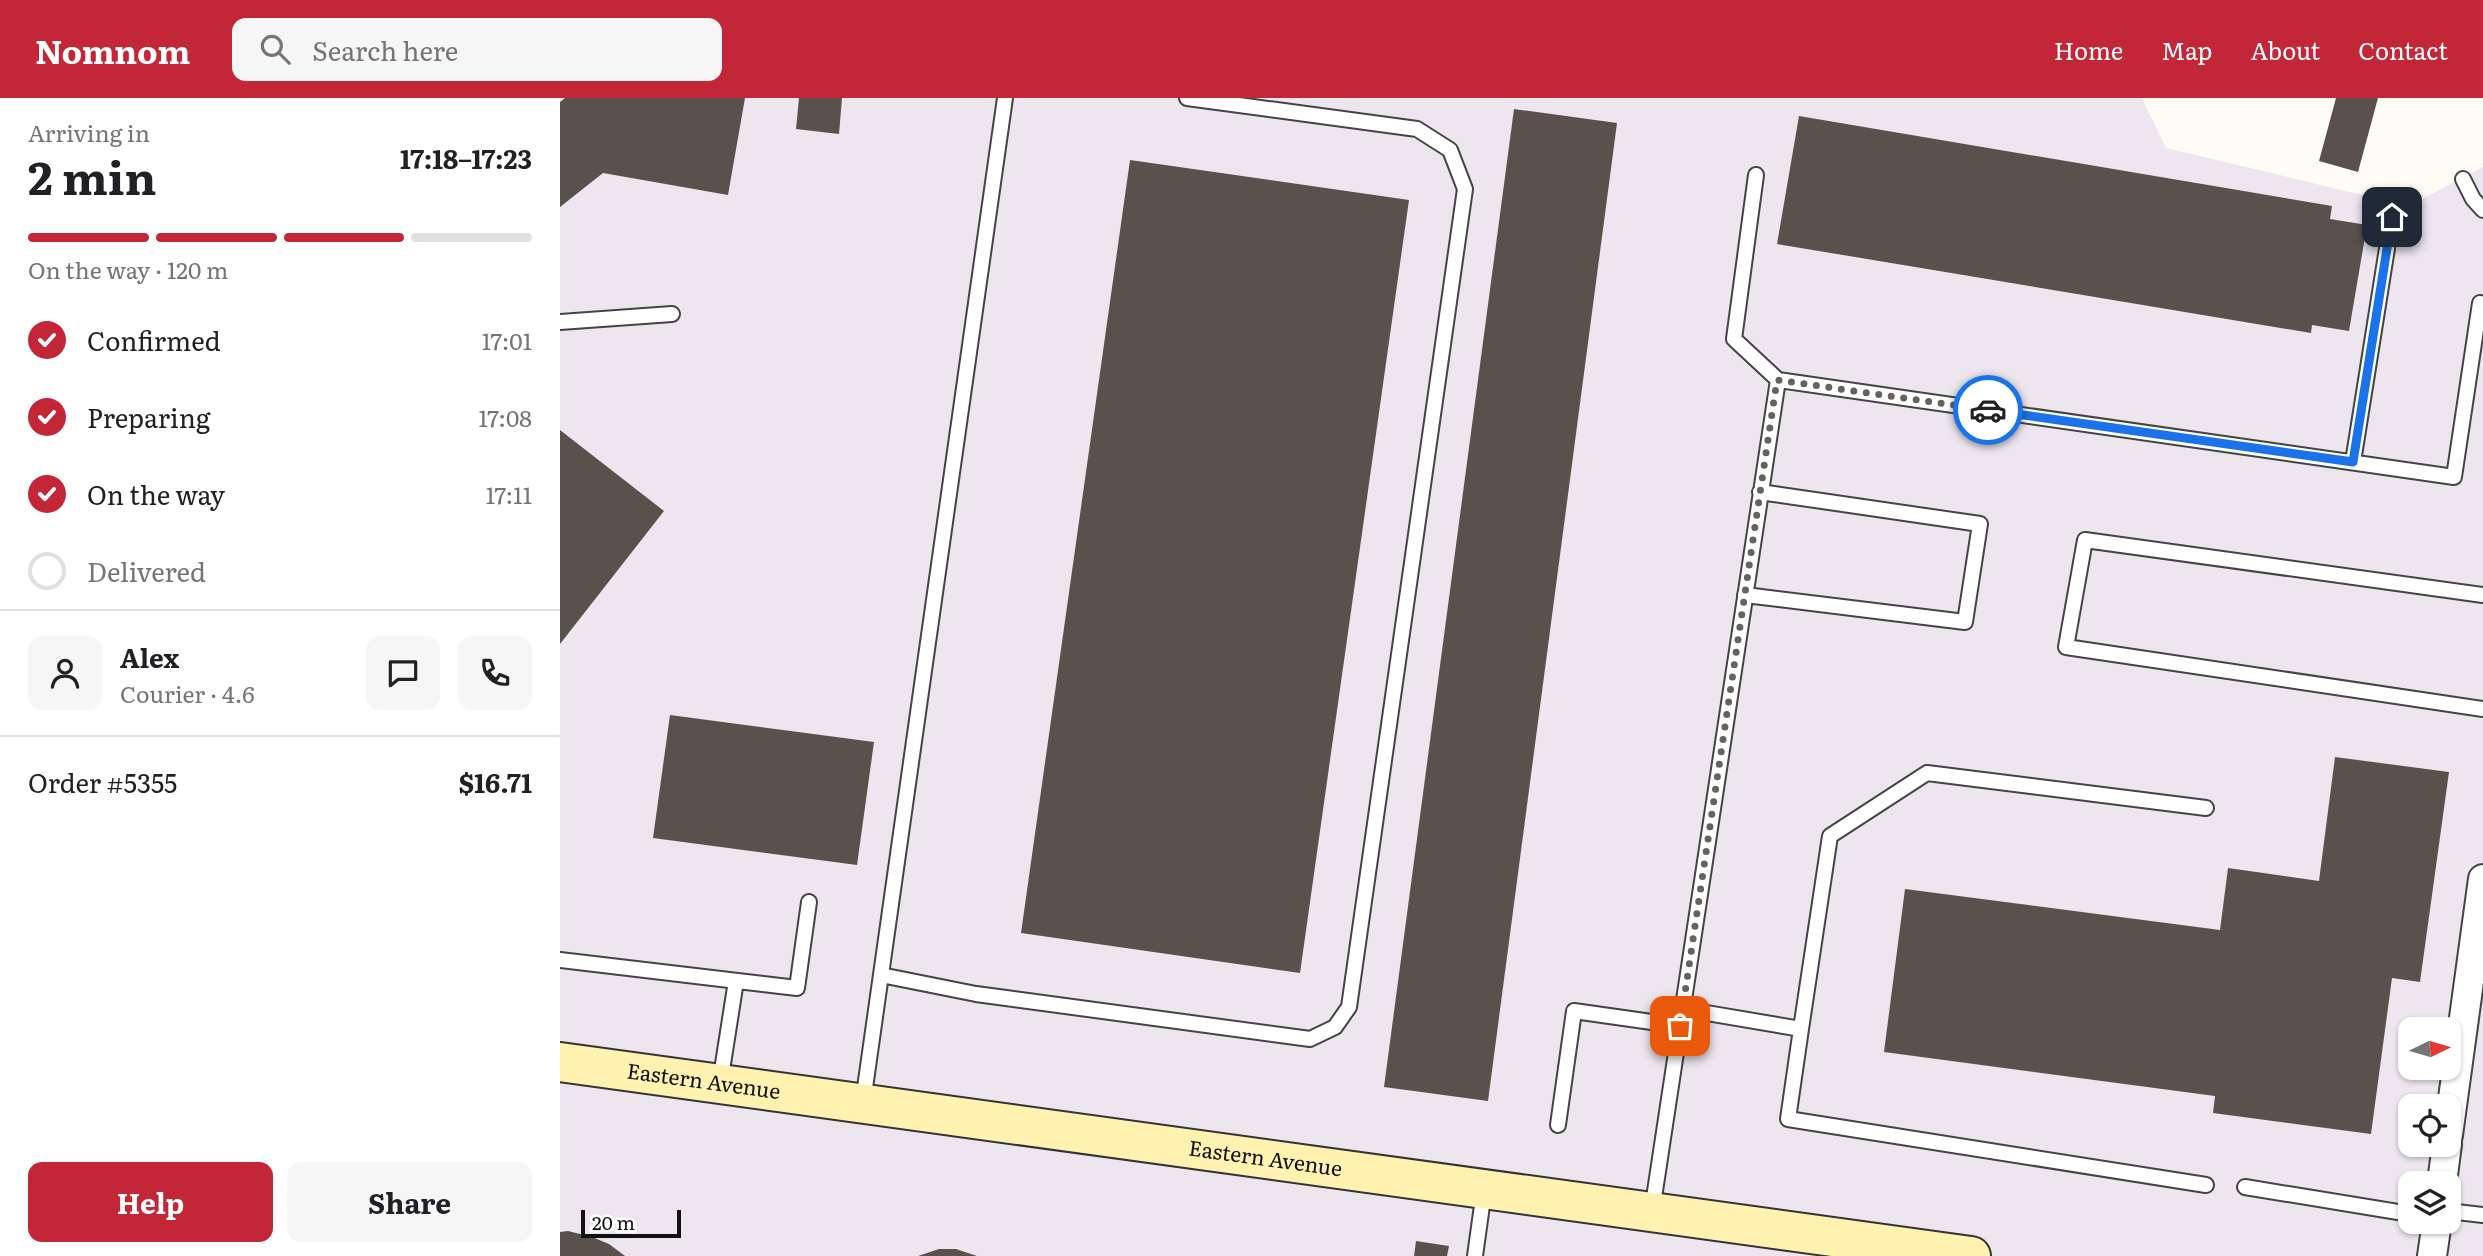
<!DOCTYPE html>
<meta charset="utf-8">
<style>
:root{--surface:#fff;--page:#f6f6f6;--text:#202124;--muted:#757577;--line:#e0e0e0;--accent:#c32637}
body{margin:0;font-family:Literata,serif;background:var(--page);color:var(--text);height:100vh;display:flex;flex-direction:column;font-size:26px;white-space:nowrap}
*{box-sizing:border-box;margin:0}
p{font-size:23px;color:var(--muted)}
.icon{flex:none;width:38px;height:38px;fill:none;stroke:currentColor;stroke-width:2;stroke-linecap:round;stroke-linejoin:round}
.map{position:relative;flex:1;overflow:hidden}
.side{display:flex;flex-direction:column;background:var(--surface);width:560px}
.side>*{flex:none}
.needle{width:46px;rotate:85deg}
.controls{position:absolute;left:1838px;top:919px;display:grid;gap:14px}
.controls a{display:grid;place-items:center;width:63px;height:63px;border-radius:14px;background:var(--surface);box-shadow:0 2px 5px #0004;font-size:35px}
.scale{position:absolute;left:21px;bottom:18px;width:100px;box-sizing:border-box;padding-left:7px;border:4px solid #111;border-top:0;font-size:19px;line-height:24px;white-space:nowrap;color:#111;-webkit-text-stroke:5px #fff;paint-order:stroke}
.pin{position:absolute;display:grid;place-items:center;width:60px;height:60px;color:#fff;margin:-30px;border-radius:14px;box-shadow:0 4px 10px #0006}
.courier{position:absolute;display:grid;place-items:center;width:70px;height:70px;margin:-35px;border:5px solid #1a73e8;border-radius:50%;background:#fff;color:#222;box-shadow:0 2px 9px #0007}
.summary em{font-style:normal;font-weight:700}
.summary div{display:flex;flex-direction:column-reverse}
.summary{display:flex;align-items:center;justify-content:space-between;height:119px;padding:0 28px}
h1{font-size:46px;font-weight:700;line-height:52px}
.bar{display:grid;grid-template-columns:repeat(4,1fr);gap:10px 7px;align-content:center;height:84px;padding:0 28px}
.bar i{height:9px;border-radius:5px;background:var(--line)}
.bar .current{background:var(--accent)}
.bar p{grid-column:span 4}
.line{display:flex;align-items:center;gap:18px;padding:0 28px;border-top:2px solid var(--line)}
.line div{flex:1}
.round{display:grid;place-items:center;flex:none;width:74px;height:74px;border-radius:14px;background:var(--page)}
ol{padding:0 28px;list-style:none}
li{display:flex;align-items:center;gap:21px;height:77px}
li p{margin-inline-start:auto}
li .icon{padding:7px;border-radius:50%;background:var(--accent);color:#fff;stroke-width:4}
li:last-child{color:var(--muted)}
li i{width:38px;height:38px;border:4px solid var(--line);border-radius:50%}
.cta{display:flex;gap:14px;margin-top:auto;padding:14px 28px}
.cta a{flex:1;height:80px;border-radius:14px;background:var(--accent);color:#fff;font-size:28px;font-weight:700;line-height:80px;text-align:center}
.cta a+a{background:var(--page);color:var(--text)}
header{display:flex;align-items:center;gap:42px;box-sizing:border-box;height:98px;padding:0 35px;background:var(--accent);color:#fff}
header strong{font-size:33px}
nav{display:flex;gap:38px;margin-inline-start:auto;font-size:24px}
.search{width:490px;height:63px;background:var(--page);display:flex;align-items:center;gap:18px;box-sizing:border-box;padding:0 24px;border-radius:14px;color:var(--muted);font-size:26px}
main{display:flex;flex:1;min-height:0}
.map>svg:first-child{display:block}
.industrial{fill:#ede6ef;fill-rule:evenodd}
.building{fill:#5a514d}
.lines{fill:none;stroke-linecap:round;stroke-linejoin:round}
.lane-casing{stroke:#444;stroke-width:18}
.street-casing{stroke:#444;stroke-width:32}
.secondary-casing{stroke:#333;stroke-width:42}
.lane{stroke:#fff;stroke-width:14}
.street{stroke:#fff;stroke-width:28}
.secondary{stroke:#fff1b0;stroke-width:38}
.done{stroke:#646361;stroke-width:7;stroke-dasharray:0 12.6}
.route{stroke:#1a73e8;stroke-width:9}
.labels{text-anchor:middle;stroke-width:7;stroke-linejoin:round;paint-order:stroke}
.street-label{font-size:21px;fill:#111;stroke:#fff}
</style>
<header>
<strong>Nomnom</strong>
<div class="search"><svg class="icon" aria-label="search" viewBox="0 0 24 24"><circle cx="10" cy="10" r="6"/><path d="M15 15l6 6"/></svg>Search here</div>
<nav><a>Home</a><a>Map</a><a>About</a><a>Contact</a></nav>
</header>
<main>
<section class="side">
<div class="summary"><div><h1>2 min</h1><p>Arriving in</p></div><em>17:18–17:23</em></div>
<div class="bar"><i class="current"></i><i class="current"></i><i class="current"></i><i></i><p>On the way · 120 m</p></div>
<ol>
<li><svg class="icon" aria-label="check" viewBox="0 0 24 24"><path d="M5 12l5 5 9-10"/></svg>Confirmed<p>17:01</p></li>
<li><svg class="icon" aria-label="check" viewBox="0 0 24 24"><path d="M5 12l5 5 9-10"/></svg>Preparing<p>17:08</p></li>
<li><svg class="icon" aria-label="check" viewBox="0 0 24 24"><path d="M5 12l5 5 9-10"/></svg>On the way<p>17:11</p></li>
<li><i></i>Delivered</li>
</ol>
<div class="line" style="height:126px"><a class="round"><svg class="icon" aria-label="person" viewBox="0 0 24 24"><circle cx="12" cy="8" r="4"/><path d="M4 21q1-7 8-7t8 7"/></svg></a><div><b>Alex</b><p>Courier · 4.6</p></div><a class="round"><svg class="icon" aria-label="chat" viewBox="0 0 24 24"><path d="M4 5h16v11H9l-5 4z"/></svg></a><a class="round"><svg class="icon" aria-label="phone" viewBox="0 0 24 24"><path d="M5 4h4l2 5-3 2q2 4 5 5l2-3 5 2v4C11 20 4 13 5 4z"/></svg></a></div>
<div class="line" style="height:91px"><div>Order #5355</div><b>$16.71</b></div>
<div class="cta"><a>Help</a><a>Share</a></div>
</section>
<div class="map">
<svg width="1923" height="1158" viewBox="0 0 1923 1158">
<rect width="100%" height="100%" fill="#fffcf5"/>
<path class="industrial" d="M 0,0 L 1582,0 L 1606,50 L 1849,108 L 1923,69 L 1923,1158 L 0,1158 ZM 1850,931 L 1888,931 L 1888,970 L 1850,970 ZM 1850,1008 L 1888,1008 L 1888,1046 L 1850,1046 ZM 1850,1085 L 1888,1085 L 1888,1124 L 1850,1124 Z"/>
<path class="building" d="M 5,0 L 185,0 L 168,97 L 43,75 L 0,109 L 0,4 Z
M 239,0 L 282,0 L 279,36 L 236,31 Z
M 1776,0 L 1818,0 L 1798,74 L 1759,63 Z
M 954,11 L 1057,25 L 928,1003 L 824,989 Z
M 1239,18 L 1772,108 L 1770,121 L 1807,127 L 1789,233 L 1752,227 L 1751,235 L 1217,146 Z
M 570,62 L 849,102 L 740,875 L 461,835 Z
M 0,332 L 104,413 L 0,546 Z
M 110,617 L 314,644 L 297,767 L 93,740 Z
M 1775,659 L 1889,674 L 1860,884 L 1832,880 L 1811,1036 L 1653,1015 L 1655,998 L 1324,954 L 1345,791 L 1660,832 L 1668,770 L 1759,783 Z
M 8,1133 L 32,1139 L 49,1146 L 65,1158 L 0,1158 L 0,1134 Z
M 856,1143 L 889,1148 L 887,1158 L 854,1158 Z
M 379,1151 L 396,1151 L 417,1158 L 358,1158 Z"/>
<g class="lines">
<g class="lane-casing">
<path id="lane" d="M 1196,77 L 1174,241 L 1218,282
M 1903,81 L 1913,101 L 1923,112
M 0,224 L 112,216
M 1793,364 L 1832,119
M 1185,497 L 1405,524 L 1420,426 L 1200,394
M 1923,497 L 1525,442 L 1506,549 L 1923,611
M 0,862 L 237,890 L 249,804
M 321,877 L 416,896 L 750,941 L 775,929 L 789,909 L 905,91 L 890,52 L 857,31 L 627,0
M 1123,911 L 1241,931 L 1228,1021 L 1646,1087
M 1241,931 L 1270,738 L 1367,675 L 1646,710
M 160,985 L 176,883
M 303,1004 L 445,0
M 998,1027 L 1014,913 L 1120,928
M 1685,1089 L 1850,1116
M 1092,1113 L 1218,282 L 1894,379 L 1920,205
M 1888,1113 L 1923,1117
M 915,1158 L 924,1093"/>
</g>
<g class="street-casing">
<path id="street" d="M 1888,1037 L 1923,781
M 1882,1085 L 1887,1046
M 1872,1158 L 1877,1124"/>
</g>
<g class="secondary-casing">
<g id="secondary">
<path id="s1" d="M 0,964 L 1411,1158"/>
</g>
</g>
<use href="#lane" class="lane"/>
<use href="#street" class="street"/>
<use href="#secondary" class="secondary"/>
</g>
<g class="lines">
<path class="done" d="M 1120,928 L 1217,282 L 1428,312"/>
<path class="route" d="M 1428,312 L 1793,364 L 1832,119"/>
</g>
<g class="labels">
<g class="street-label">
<text dy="7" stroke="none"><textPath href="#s1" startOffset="145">Eastern Avenue</textPath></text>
<text dy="7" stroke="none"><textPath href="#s1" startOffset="712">Eastern Avenue</textPath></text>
</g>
</g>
</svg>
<div class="controls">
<a><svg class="needle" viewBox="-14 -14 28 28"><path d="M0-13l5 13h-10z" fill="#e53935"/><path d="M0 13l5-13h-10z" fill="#757577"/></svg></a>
<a><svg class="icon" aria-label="locate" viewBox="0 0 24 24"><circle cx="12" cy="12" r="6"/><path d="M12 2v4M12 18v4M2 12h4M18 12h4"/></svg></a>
<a><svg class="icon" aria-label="layers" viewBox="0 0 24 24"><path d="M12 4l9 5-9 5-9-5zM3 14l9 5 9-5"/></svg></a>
</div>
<div class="scale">20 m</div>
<div class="pin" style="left:1120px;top:928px;background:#ea580c"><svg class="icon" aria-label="bag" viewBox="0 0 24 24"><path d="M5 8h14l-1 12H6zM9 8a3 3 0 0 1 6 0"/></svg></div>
<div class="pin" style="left:1832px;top:119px;background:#1f2937"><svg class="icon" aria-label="home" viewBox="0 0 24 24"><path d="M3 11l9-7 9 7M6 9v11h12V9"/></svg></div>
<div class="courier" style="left:1428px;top:312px"><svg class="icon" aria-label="car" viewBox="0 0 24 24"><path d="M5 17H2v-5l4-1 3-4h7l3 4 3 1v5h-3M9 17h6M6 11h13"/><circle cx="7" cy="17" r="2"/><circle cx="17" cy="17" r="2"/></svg></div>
</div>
</main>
